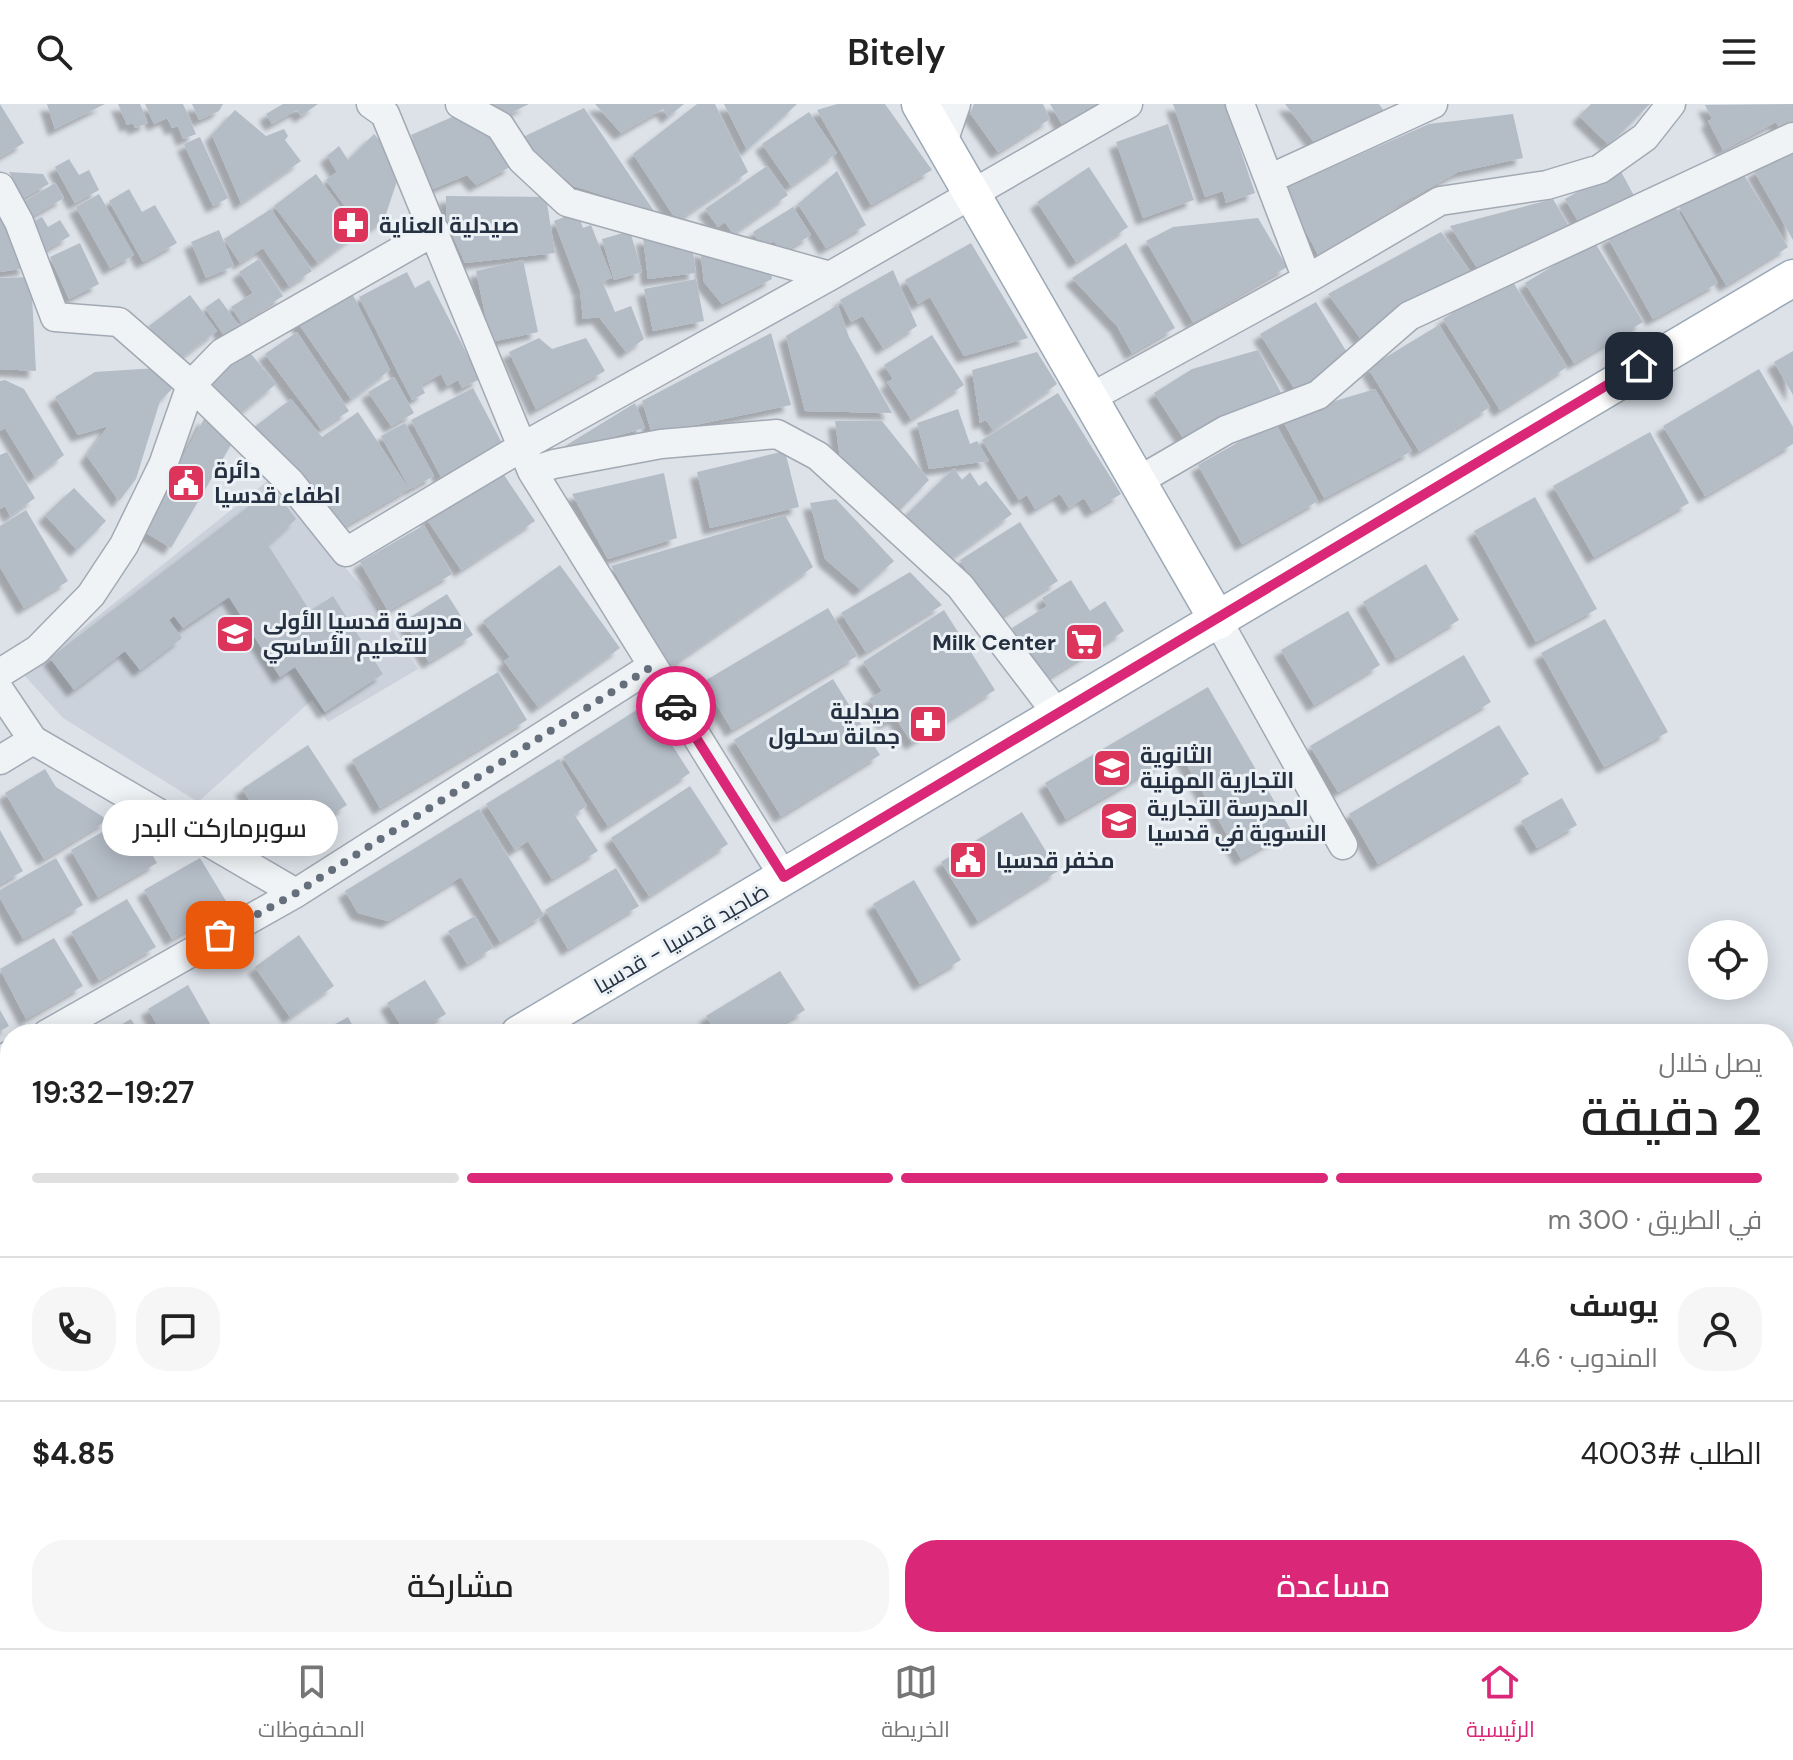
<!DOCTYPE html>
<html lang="ar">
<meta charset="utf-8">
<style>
:root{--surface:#fff;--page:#f6f6f6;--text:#222;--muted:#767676;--line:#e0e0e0;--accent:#db2777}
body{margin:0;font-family:"DM Sans",Cairo,sans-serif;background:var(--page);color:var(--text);direction:rtl;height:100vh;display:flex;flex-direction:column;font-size:30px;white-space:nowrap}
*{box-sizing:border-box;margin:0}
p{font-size:26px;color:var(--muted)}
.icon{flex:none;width:44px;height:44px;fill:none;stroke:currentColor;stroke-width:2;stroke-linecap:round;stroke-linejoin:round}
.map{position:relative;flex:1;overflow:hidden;direction:ltr}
.details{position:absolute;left:0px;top:920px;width:1794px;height:624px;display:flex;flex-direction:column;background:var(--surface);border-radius:32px 32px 0 0;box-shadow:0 4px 20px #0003;direction:rtl}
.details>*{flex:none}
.tools{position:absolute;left:1688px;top:816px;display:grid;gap:16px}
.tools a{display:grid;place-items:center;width:80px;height:80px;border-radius:50%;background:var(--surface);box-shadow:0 4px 20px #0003;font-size:40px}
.pin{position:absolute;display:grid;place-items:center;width:68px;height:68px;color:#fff;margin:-34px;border-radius:16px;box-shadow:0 4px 12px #0006}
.courier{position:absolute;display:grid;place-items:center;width:80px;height:80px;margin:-40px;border:6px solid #db2777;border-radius:50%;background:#fff;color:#222;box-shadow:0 2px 10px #0007}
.bubble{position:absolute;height:56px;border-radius:28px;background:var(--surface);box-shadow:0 4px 20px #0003;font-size:26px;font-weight:600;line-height:56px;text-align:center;direction:rtl}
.head em{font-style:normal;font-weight:600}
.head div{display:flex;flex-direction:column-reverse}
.head{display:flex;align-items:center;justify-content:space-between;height:136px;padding:0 32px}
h1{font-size:52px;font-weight:600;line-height:60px}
.bar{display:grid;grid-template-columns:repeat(4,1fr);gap:12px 8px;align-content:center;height:96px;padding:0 32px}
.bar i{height:10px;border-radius:6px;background:var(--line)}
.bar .selected{background:var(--accent)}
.bar p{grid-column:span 4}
.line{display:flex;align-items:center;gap:20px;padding:0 32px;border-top:2px solid var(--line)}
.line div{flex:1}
.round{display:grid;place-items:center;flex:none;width:84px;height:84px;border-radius:32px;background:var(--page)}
.primary-button{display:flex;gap:16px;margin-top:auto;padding:16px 32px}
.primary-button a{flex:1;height:92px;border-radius:32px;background:var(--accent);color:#fff;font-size:32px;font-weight:600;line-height:92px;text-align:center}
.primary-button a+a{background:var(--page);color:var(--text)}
header{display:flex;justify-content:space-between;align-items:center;height:104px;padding:0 32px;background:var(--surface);font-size:36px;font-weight:600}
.menu{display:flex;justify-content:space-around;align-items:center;height:112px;border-top:2px solid var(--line);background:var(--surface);font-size:22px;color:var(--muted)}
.menu a{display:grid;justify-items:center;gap:4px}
.menu .selected{color:var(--accent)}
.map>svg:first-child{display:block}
.built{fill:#cbd2db}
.building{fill:#b4bcc6;filter:url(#shadow)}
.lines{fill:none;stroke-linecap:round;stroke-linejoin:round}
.minor-casing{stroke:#a2a9b3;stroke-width:31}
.major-casing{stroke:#9ba8b5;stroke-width:39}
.minor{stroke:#f0f3f6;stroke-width:28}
.major{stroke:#fff;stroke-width:36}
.done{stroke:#656f7c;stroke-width:8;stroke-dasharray:0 14.4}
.route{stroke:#db2777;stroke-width:10}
.labels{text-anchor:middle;stroke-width:6;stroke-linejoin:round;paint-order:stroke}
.poi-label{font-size:22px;font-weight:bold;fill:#253141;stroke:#ecf1f6;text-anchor:start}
.street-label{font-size:22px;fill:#253141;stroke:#ecf1f6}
</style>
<header><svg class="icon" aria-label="menu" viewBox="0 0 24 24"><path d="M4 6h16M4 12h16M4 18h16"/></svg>Bitely<svg class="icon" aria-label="search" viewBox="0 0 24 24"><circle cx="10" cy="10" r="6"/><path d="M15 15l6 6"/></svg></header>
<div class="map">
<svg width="1793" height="1544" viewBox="0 0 1793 1544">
<defs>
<filter id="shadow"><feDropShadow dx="-7" dy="7" stdDeviation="2" flood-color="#0004"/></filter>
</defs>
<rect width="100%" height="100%" fill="#dde2e9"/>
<path class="built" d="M 270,375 L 372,495 L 418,565 L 328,618 L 312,596 L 198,698 L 63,614 L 24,571 Z"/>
<path class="building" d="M 0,0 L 24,39 L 0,53 Z
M 47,0 L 105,0 L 55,25 Z
M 118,0 L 140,0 L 148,19 L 135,24 L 133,19 L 127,21 Z
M 145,0 L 183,0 L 196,30 L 183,35 L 178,22 L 172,24 L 167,14 L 154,20 Z
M 192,0 L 223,0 L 219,7 L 199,16 Z
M 283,0 L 318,0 L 301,12 L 297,6 L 272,20 L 266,10 Z
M 481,0 L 529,0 L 503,13 Z
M 595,0 L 684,0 L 668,13 L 663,5 L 621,29 Z
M 697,0 L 715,0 L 748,68 L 677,117 L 633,50 Z
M 724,0 L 797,0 L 747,46 Z
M 837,0 L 885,0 L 932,66 L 871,101 L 817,6 Z
M 974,0 L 1043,0 L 1050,15 L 998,48 L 970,9 Z
M 1050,0 L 1101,0 L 1063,22 Z
M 1173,0 L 1225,0 L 1255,89 L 1226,99 L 1223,87 L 1205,93 Z
M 1285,0 L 1379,0 L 1384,7 L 1317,42 Z
M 1591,0 L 1650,0 L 1609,41 L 1579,12 Z
M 1793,0 L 1793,27 L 1784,32 L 1776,18 L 1723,46 L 1708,17 L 1712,15 L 1705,1 Z
M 584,4 L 654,107 L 574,82 L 519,35 Z
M 235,6 L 266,32 L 284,25 L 288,32 L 285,36 L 301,57 L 241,99 L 212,31 Z
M 809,8 L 837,49 L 791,82 L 762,40 Z
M 459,10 L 492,32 L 512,62 L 476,81 L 467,71 L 433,85 L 411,31 Z
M 1513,10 L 1523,54 L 1458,68 L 1399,100 L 1318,151 L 1284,84 L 1429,20 Z
M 1168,20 L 1194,96 L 1143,114 L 1116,38 Z
M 374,30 L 391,49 L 397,77 L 384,116 L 364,129 L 326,76 L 337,68 L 327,52 L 339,42 L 348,56 Z
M 200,33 L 228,94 L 213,102 L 184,40 Z
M 1793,45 L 1793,136 L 1754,67 Z
M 69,55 L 79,71 L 89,66 L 99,86 L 75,99 L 55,63 Z
M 767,62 L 788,91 L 733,130 L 725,118 L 718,123 L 705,105 Z
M 1089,63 L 1128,123 L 1076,158 L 1037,98 Z
M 1619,64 L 1637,97 L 1584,127 L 1565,95 Z
M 1741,66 L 1788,143 L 1726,181 L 1679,103 Z
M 837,67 L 866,121 L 826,144 L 798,100 Z
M 9,68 L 43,70 L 49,80 L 23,94 Z
M 316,70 L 359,128 L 318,159 L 274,102 Z
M 55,79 L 64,94 L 29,114 L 23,98 Z
M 129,85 L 142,108 L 155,101 L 177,139 L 143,158 L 109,97 Z
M 99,90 L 134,151 L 110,164 L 76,103 Z
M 446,92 L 546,93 L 555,149 L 465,159 L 446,116 Z
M 1553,95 L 1574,131 L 1483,173 L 1450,122 Z
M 1673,98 L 1718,179 L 1653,215 L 1608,134 Z
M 0,99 L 27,164 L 0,168 Z
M 793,103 L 811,131 L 782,149 L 774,137 L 763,144 L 753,128 Z
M 271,105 L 312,167 L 289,182 L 263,144 L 240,159 L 224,135 Z
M 577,108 L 583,124 L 591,121 L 612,174 L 602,177 L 615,208 L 631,202 L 644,235 L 626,248 L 599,213 L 583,215 L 580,187 L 589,184 L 580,186 L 554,117 Z
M 42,113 L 48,123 L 60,116 L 70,132 L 39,150 L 26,121 Z
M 1258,114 L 1287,163 L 1193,218 L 1146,137 L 1173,123 Z
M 219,126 L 234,162 L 206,174 L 191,138 Z
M 630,127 L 642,168 L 614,176 L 602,135 Z
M 1441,128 L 1474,173 L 1361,235 L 1328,190 Z
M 643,133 L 672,135 L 673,144 L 692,142 L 696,169 L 648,175 Z
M 1594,137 L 1643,218 L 1574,259 L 1525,179 Z
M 80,139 L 99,180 L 69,195 L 50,153 Z
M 971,139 L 1028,234 L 964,252 L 930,193 L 918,200 L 905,176 Z
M 1126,139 L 1175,224 L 1132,249 L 1117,222 L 1072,174 Z
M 700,145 L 771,166 L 772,175 L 722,200 L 704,178 Z
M 259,155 L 283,192 L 241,218 L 231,203 L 253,189 L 239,168 Z
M 523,156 L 538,228 L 491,238 L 476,167 Z
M 893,166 L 917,222 L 883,244 L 863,212 L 851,218 L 840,196 Z
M 407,168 L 415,184 L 429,176 L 480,275 L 462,284 L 458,276 L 447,282 L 441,270 L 421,281 L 425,289 L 412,296 L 359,193 Z
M 1509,172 L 1567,263 L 1500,306 L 1443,215 Z
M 31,173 L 36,267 L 0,265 L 0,174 Z
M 696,175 L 704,217 L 653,227 L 644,185 Z
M 350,185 L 390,266 L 351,295 L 296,216 Z
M 190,191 L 217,227 L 176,258 L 149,222 Z
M 219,194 L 240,223 L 226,234 L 205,204 Z
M 1316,198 L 1348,250 L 1299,292 L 1260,230 Z
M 838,201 L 849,233 L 892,309 L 805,307 L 786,232 Z
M 1439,221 L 1490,303 L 1419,347 L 1368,264 Z
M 297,228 L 349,307 L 321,325 L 265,250 Z
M 771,229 L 791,301 L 652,330 L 642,297 Z
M 932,231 L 964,281 L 911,315 L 887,278 L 893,275 L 884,261 Z
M 539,234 L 552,245 L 586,234 L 605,267 L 536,305 L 509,248 Z
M 247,245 L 276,280 L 234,315 L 205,279 Z
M 1258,246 L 1285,296 L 1187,340 L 1154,289 L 1192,265 Z
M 1793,247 L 1793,291 L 1774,258 Z
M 1037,248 L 1057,280 L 993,326 L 986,316 L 980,319 L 972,266 Z
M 157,264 L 172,285 L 160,297 L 136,375 L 119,397 L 87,352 L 108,322 L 78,331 L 55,293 L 95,268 Z
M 1759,265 L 1793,323 L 1793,340 L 1705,392 L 1663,322 Z
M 394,273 L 414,309 L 391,322 L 368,288 Z
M 5,276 L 24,285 L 64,351 L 35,373 L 5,324 L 0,327 L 0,277 Z
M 473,284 L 503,341 L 441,373 L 411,316 Z
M 1375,285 L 1412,347 L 1324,394 L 1281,313 Z
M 1058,289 L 1121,390 L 1092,407 L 1084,394 L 1069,404 L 1060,390 L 1035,405 L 1027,391 L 1019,396 L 982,336 Z
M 291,295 L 322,333 L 358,308 L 409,385 L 345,422 L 253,324 Z
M 635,299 L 645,324 L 557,348 L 557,347 Z
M 958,305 L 970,340 L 977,337 L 989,357 L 929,365 L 917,319 Z
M 205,313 L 235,334 L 171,444 L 143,427 Z
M 835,317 L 882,317 L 929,376 L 898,408 L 840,355 Z
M 1274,318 L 1318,397 L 1242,440 L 1198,361 Z
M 405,319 L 434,372 L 410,385 L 381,332 Z
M 1650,328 L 1689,399 L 1594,453 L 1553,382 Z
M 785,347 L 799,403 L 710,424 L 697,368 Z
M 7,348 L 35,394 L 10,412 L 5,402 L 0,405 L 0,351 Z
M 954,364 L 962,376 L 970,368 L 979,382 L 986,377 L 1012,410 L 952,454 L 904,413 Z
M 500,365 L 535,417 L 461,466 L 426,414 Z
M 664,369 L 677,434 L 608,455 L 572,390 Z
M 74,384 L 106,417 L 77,446 L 45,411 Z
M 273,384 L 296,415 L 268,441 L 310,507 L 333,492 L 383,570 L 325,608 L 295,563 L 280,573 L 229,493 L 183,524 L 174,512 L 169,516 L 182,534 L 140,566 L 125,547 L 74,586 L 50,554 Z
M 1535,393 L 1597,505 L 1536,538 L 1474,427 Z
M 836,395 L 894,457 L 861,486 L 825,455 L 810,399 Z
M 26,406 L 68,477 L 24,504 L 0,463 L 0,422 Z
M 785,411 L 813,463 L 671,562 L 611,462 Z
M 1020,418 L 1058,477 L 998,515 L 960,456 Z
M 424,421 L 452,470 L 388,507 L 360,458 Z
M 1426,460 L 1459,516 L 1396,554 L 1363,498 Z
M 560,461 L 620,544 L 538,603 L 504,557 L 510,553 L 483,517 Z
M 910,468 L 942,501 L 866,548 L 841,509 Z
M 1071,476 L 1090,507 L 1105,497 L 1124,527 L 1045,576 L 1012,524 L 1047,502 L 1042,494 Z
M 447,490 L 473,531 L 429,558 L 404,517 Z
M 828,504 L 857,552 L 732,626 L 703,578 Z
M 944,506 L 995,586 L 912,639 L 895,613 L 885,619 L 869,595 L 882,587 L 863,558 Z
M 1348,507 L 1380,561 L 1314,601 L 1281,546 Z
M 1605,515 L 1668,628 L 1604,663 L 1541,549 Z
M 1464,551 L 1491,598 L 1338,688 L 1310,642 Z
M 498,568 L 527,616 L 380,704 L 352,656 Z
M 833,575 L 880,651 L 781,712 L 734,636 Z
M 1208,583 L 1291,726 L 1241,755 L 1180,649 L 1066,715 L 1045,679 Z
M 646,600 L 690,669 L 608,722 L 563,653 Z
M 1499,621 L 1529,670 L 1378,760 L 1349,710 Z
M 308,641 L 347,701 L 281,744 L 242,685 Z
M 559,655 L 587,702 L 574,710 L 598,747 L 552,775 L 528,737 L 515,746 L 486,700 Z
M 45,665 L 56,683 L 108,716 L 44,755 L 5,689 Z
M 690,682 L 728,740 L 649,792 L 611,734 Z
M 1562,694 L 1577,721 L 1537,744 L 1521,717 Z
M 479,705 L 544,811 L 500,838 L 461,773 L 388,817 L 358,809 L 345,787 Z
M 1022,708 L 1058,767 L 978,817 L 941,758 Z
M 130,712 L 157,759 L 98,793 L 71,746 Z
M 0,726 L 23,767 L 0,780 Z
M 56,754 L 83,801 L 23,835 L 0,794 L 0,786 Z
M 200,754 L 229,802 L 172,835 L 144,786 Z
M 616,764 L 639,802 L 568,845 L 545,806 Z
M 914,776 L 961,856 L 920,880 L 873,800 Z
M 127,795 L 156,843 L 99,876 L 71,828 Z
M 475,812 L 493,844 L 467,860 L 448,827 Z
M 299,831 L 334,882 L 290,913 L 255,863 Z
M 54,834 L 83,882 L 26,915 L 0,865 Z
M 780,867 L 805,906 L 766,930 L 717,930 L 706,912 Z
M 425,876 L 446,910 L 413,930 L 406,930 L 387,899 Z
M 188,881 L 216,930 L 162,930 L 148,905 Z
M 0,906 L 9,922 L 0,927 Z
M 348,913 L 357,930 L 317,930 Z
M 131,915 L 140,930 L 104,930 Z
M 0,974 L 10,991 L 10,1073 L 0,1079 Z
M 0,1117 L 10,1132 L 10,1168 L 0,1174 Z
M 10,1303 L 10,1351 L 0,1335 L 0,1309 Z
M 1695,1534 L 1714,1534 L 1699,1542 Z"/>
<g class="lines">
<g class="minor-casing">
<path id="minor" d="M 371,0 L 385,10 L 532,367 L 784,773
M 460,0 L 500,22 L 522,56 L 567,98 L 830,172
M 1240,0 L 1307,175
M 943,38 L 956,0
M 1269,75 L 1433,0
M 0,83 L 19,118 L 55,213 L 119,218 L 191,281 L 290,378 L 346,448 L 522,343 L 830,172 L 1128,0
M 1090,294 L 1307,175 L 1440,97 L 1547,81 L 1600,65 L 1645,33 L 1671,0
M 532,367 L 554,360 L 661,340 L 777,330 L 818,352 L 960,482 L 1058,611
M 1138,377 L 1226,326 L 1318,291 L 1409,212 L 1793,33
M 1218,517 L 1343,741
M 0,569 L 37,546 L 91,491 L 124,441 L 163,361 L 191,281 L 222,249 L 435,127
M 0,587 L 33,636 L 296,789
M 0,656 L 33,636
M 47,930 L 296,789 L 651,563
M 0,957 L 10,951
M 1784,1358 L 1793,1352
M 1478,1544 L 1495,1534"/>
</g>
<g class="major-casing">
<path id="major" d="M 920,0 L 1218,517
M 519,930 L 1793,174
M 0,1246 L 10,1239"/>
</g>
<use href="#minor" class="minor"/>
<use href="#major" class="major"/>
</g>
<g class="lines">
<path class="done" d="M 220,831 L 296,789 L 651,563 L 676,602"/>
<path class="route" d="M 676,602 L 784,773 L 1639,262"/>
</g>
<defs>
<g id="pharmacy-square" transform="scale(2)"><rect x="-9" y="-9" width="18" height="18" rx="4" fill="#dc345a" stroke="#ecf1f6"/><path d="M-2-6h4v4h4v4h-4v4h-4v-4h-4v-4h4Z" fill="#fff"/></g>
<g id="civic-square" transform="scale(2)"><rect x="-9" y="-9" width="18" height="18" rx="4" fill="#dc345a" stroke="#ecf1f6"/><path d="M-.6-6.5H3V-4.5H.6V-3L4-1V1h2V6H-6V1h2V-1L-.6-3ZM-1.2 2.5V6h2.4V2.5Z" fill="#fff"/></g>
<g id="school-square" transform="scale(2)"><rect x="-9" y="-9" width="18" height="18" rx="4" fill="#dc345a" stroke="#ecf1f6"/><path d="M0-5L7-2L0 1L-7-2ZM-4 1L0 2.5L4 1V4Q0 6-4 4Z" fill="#fff"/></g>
<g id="supermarket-square" transform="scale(2)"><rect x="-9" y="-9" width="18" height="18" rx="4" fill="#dc345a" stroke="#ecf1f6"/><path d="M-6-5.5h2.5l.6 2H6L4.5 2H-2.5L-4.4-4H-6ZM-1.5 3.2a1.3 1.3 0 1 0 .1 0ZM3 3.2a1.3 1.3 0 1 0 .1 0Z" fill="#fff"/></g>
</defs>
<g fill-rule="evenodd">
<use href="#pharmacy-square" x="351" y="121"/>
<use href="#civic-square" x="186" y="379"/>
<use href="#school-square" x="235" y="530"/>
<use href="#supermarket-square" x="1084" y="538"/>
<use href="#pharmacy-square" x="928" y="620"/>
<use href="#school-square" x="1112" y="664"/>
<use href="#school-square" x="1119" y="717"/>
<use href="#civic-square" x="968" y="756"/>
</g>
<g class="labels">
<g class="poi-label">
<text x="379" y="129">صيدلية العناية</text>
<text x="214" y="374">دائرة<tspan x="214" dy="25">اطفاء قدسيا</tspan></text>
<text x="263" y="525">مدرسة قدسيا الأولى<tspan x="263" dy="25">للتعليم الأساسي</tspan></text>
<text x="1056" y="546" text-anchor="end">Milk Center</text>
<text x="900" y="615" text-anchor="end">صيدلية<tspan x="900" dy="25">جمانة سحلول</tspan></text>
<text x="1140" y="659">الثانوية<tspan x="1140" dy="25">التجارية المهنية</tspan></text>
<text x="1147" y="712">المدرسة التجارية<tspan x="1147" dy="25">النسوية في قدسيا</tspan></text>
<text x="996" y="764">مخفر قدسيا</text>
</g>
<g class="street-label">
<text transform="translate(681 834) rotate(-30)" y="8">ضاحيد قدسيا - قدسيا</text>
</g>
</g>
</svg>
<div class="tools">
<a><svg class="icon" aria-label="locate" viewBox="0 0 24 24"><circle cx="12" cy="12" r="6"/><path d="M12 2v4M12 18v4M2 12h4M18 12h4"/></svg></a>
</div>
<div class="pin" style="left:220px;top:831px;background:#ea580c"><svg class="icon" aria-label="bag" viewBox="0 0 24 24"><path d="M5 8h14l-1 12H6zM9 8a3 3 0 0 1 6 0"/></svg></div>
<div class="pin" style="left:1639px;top:262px;background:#1f2937"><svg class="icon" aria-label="home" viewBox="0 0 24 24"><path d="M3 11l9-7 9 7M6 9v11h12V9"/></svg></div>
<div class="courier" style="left:676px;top:602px"><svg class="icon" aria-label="car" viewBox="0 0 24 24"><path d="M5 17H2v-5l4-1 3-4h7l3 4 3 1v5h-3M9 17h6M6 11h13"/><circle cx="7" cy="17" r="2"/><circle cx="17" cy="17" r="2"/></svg></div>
<div class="bubble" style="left:102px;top:696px;width:236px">سوبرماركت البدر</div>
<section class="details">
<div class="head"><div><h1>2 دقيقة</h1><p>يصل خلال</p></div><em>19:27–19:32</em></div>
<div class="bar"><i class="selected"></i><i class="selected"></i><i class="selected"></i><i></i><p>في الطريق · 300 m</p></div>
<div class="line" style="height:144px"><a class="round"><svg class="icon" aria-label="person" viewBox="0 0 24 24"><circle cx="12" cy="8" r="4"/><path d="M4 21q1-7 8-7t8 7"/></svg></a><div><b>يوسف</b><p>المندوب · 4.6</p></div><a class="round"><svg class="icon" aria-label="chat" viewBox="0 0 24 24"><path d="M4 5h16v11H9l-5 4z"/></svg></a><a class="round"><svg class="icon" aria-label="phone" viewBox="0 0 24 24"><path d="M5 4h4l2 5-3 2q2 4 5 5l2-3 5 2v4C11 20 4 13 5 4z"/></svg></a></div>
<div class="line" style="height:104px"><div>الطلب #4003</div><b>$4.85</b></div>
<div class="primary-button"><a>مساعدة</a><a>مشاركة</a></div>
</section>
</div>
<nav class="menu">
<a class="selected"><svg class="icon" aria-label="home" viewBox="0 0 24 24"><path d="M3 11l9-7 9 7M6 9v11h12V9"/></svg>الرئيسية</a>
<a><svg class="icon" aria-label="map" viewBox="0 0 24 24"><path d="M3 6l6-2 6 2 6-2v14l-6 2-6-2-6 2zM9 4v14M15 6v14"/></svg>الخريطة</a>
<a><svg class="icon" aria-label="saved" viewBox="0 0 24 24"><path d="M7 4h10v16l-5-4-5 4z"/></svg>المحفوظات</a>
</nav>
